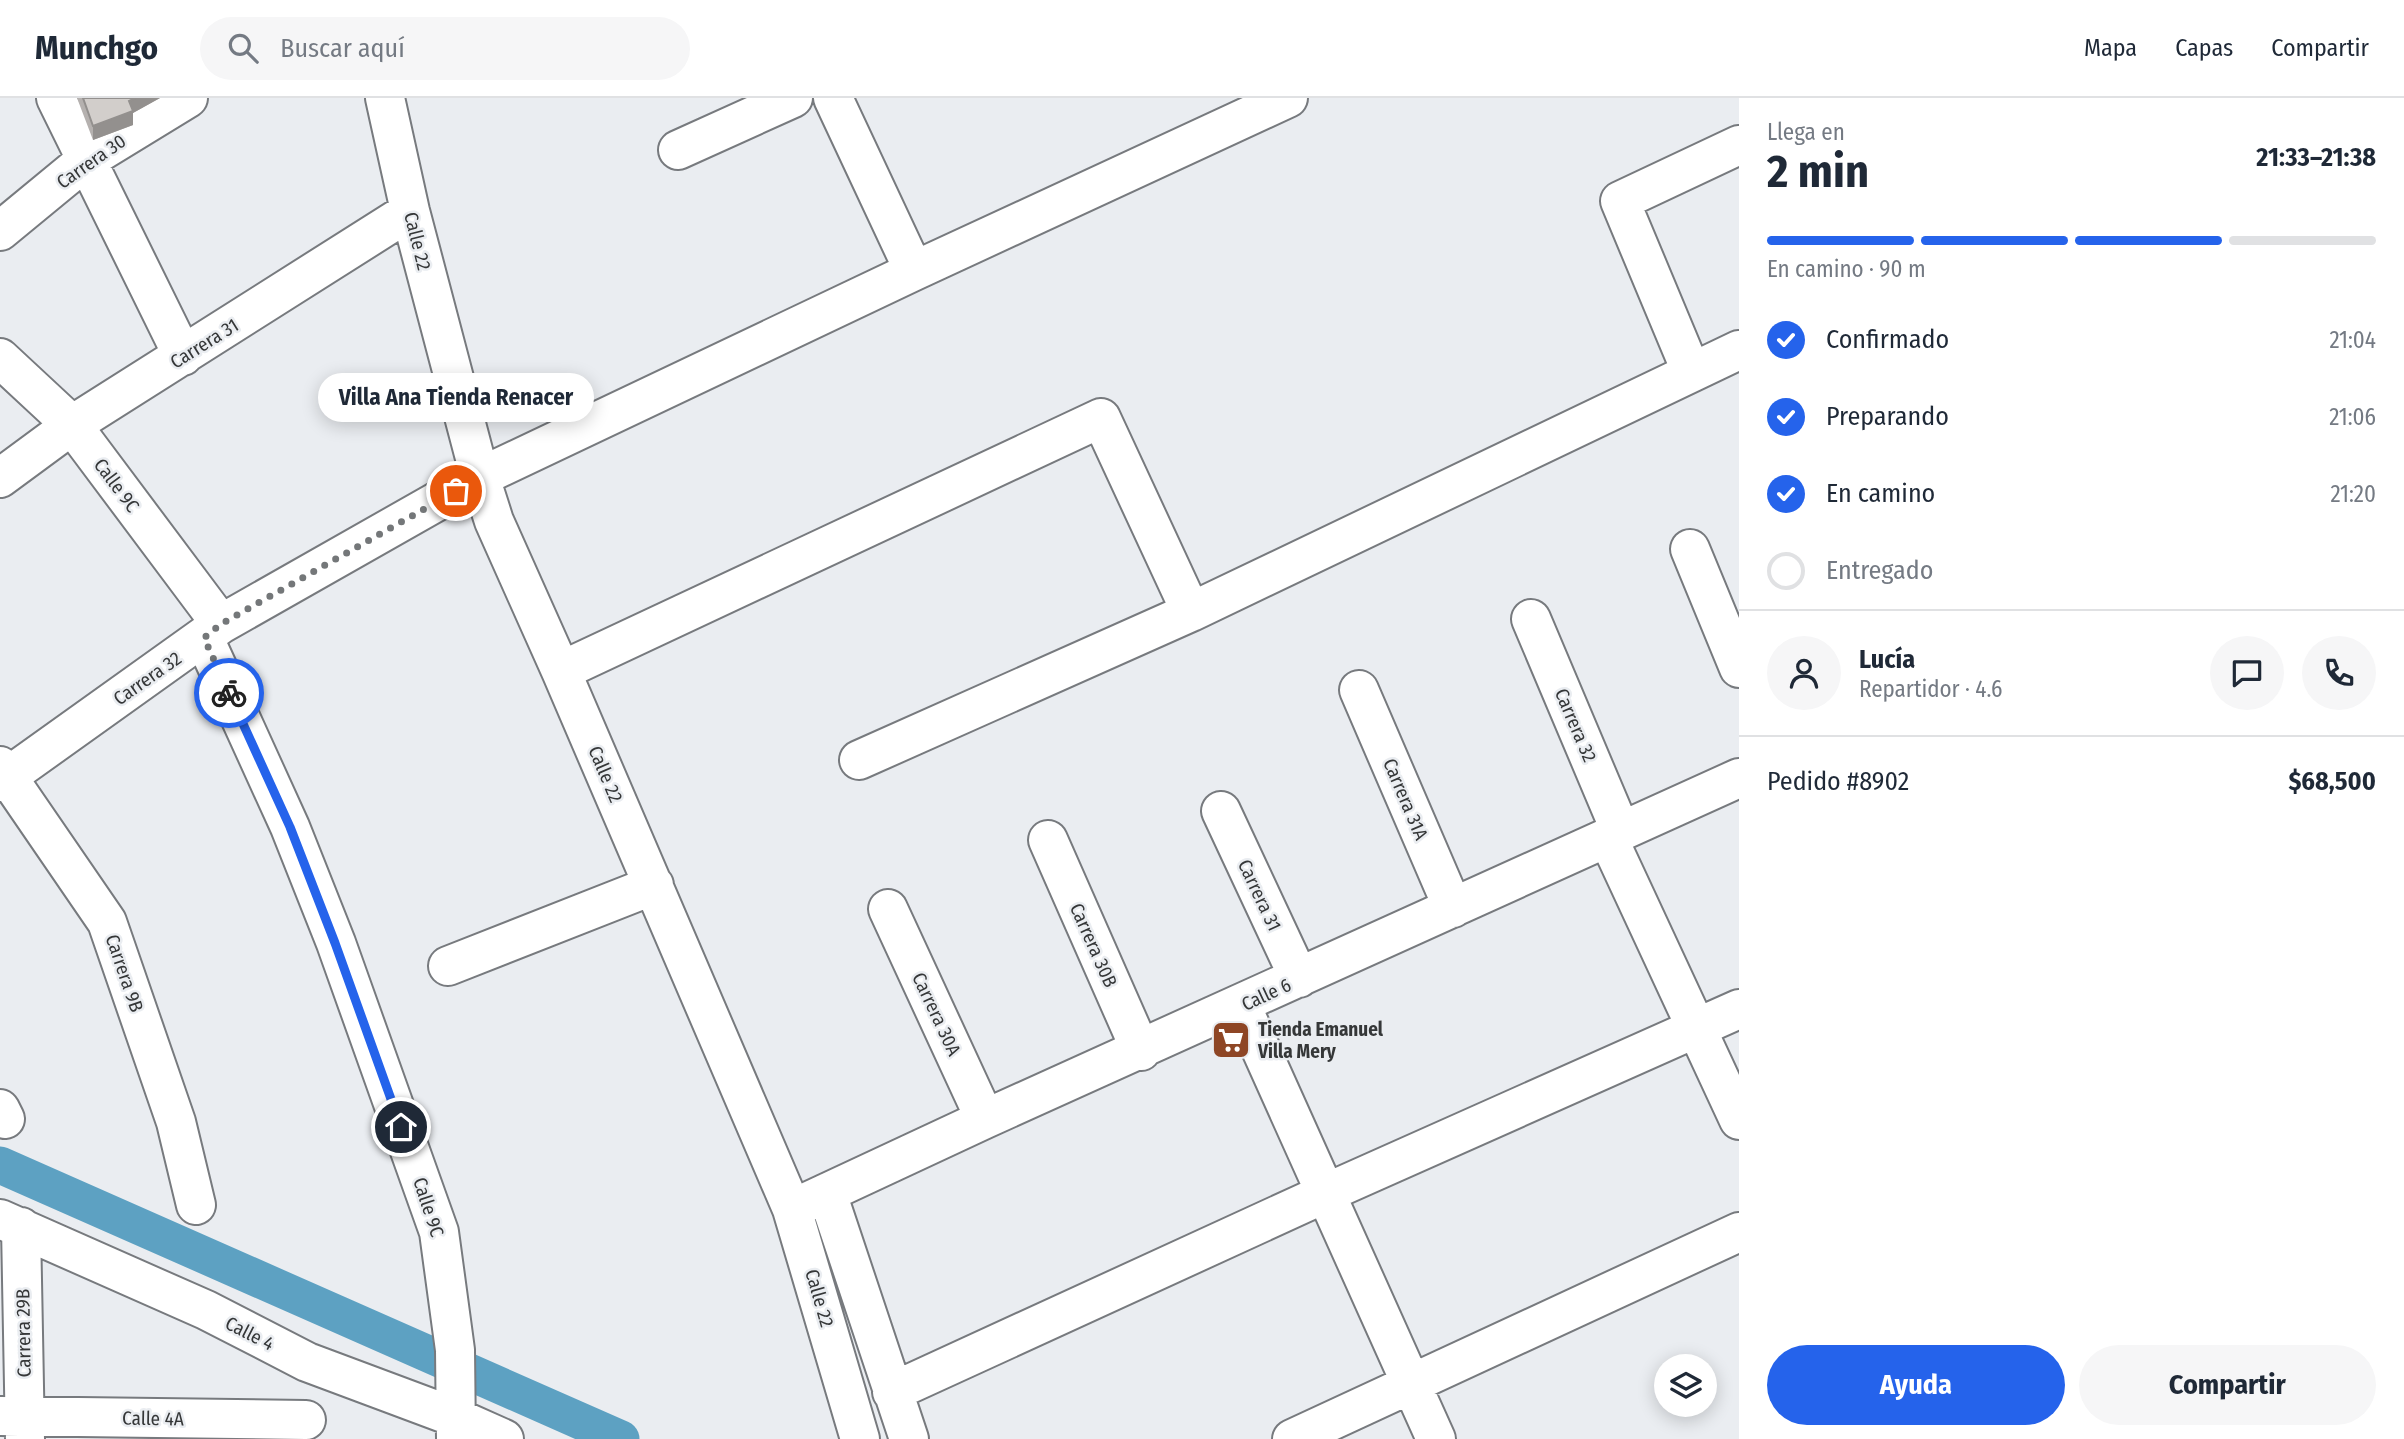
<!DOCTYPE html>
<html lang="es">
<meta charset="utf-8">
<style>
:root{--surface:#fff;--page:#f6f6f7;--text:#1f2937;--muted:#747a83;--line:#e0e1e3;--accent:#2563eb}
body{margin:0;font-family:"Fira Sans Condensed",sans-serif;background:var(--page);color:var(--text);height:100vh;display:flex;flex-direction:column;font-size:26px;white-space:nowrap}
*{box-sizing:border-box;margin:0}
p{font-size:23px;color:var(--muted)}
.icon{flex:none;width:38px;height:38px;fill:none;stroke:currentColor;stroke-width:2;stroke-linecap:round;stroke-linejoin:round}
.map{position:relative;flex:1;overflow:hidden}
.sheet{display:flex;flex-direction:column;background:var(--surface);width:665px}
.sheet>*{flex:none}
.buttons{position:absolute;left:1654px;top:1256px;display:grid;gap:14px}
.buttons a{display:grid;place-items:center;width:63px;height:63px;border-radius:50%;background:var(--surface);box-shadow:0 4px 18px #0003;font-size:35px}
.pin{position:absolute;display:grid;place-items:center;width:60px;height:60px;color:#fff;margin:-30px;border:4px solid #fff;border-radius:50%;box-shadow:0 2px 7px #0007}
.courier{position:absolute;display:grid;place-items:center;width:70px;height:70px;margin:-35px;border:5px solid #2563eb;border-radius:50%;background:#fff;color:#222;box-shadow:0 2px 9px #0007}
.bubble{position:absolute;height:49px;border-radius:24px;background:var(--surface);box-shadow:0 4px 18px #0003;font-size:23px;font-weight:700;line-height:49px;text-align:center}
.overview em{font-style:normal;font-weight:700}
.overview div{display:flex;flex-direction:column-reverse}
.overview{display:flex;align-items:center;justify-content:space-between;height:119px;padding:0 28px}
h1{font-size:46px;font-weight:700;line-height:52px}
.bar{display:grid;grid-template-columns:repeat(4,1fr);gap:10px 7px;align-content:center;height:84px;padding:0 28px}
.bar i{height:9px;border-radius:5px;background:var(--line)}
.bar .selected{background:var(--accent)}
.bar p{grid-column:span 4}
.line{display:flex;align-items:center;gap:18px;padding:0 28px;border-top:2px solid var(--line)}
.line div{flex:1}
.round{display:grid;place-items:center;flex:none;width:74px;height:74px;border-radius:37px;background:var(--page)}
ol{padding:0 28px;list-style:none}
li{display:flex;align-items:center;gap:21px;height:77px}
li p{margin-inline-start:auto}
li .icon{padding:7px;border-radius:50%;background:var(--accent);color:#fff;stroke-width:4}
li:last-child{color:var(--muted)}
li i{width:38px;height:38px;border:4px solid var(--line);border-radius:50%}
.cta{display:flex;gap:14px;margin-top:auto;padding:14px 28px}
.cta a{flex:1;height:80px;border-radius:42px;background:var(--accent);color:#fff;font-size:28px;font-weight:700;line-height:80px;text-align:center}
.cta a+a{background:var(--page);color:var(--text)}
header{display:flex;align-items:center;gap:42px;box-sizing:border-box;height:98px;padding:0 35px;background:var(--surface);border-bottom:2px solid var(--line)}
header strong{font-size:33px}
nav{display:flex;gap:38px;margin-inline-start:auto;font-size:24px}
.search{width:490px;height:63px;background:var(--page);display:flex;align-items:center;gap:18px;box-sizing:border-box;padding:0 24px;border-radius:38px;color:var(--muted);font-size:26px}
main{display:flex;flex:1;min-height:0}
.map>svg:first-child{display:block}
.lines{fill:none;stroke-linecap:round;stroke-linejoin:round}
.canal{stroke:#5da1c2;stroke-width:37}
.minor-casing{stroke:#777a7e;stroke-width:42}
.minor{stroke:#fff;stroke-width:38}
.wall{fill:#b5b1af}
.shaded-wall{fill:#93908e}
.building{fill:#d2cecb;stroke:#93908e;stroke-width:2}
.done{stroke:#747779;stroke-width:7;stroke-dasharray:0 12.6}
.route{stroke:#2563eb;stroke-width:9}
.labels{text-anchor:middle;stroke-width:5;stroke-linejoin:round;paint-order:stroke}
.street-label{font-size:19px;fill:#353738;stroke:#eaedf1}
.poi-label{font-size:19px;font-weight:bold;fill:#353738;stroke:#eaedf1;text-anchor:start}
</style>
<header>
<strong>Munchgo</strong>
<div class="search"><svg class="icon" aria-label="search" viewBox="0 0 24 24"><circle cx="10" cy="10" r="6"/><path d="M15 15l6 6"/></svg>Buscar aquí</div>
<nav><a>Mapa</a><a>Capas</a><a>Compartir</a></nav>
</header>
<main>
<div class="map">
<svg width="1739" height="1341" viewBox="0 0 1739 1341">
<rect width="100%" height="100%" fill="#eaedf1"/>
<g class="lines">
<path class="canal" d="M 0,1067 L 621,1341"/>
<g class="minor-casing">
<path id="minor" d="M 56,0 L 183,258
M 385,0 L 410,113 L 480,379 L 494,423 L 561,573 L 792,1111 L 860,1341
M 833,0 L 914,173
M 678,52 L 793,0
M 0,133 L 85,63 L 188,0
M 0,260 L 72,327 L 221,526
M 1691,273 L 1620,103 L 1739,47
M 0,380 L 72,327 L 410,113
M 1690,451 L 1739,570
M 1531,521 L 1621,734
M 204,540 L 290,729 L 336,845 L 439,1134 L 455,1252 L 456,1341
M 561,573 L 1101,320 L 1191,514
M 1359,592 L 1453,810
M 859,662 L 1191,514 L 1739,252
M 0,668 L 107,824 L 176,1024 L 196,1107
M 0,684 L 221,526 L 480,379 L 914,173 L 1288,0
M 1221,713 L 1299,880
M 1608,740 L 1739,1022
M 1048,742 L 1141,953
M 888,811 L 985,1021
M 448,868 L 654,787
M 1241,907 L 1436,1341
M 0,1011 L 5,1021
M 827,1095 L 909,1341
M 792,1111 L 985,1021 L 1739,680
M 0,1121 L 206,1212 L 307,1264 L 457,1320 L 504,1341
M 21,1129 L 25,1341
M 892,1294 L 1326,1095 L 1739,911
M 0,1318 L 306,1322
M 1292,1341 L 1739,1134"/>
</g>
<use href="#minor" class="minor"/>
</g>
<path class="wall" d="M 77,0 L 160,0 L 133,15 L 133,27 L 93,42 Z"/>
<path class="shaded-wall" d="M 135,0 L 160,0 L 133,15 L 133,27 L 93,42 L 93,28 Z"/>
<path class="building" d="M 83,0 L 135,0 L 129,3 L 133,13 L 93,28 Z"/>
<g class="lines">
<path class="done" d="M 229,595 L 204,540 L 221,526 L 456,393"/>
<path class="route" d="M 229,595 L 290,729 L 335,845 L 401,1029"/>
</g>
<defs>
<g id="supermarket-square" transform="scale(2.0125)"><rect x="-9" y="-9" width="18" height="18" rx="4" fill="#8e4625" stroke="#eaedf1"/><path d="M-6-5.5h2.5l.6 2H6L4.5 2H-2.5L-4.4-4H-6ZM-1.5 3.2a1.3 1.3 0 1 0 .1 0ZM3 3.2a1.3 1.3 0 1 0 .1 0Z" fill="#fff"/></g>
</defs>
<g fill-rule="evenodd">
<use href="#supermarket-square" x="1231" y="942"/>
</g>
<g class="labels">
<g class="street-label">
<text transform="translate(91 63) rotate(-35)" y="7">Carrera 30</text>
<text transform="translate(418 143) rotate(76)" y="7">Calle 22</text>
<text transform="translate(204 245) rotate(-32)" y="7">Carrera 31</text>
<text transform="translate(117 387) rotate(53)" y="7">Calle 9C</text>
<text transform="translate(147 580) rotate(-35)" y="7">Carrera 32</text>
<text transform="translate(1576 627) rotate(67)" y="7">Carrera 32</text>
<text transform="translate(606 676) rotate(67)" y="7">Calle 22</text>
<text transform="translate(1406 701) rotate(67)" y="7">Carrera 31A</text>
<text transform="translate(1260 797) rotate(65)" y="7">Carrera 31</text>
<text transform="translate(1094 847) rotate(66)" y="7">Carrera 30B</text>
<text transform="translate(125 875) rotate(71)" y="7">Carrera 9B</text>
<text transform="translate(1266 896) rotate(-25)" y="7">Calle 6</text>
<text transform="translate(937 916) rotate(65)" y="7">Carrera 30A</text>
<text transform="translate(429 1109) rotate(72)" y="7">Calle 9C</text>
<text transform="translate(820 1200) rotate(74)" y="7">Calle 22</text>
<text transform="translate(23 1235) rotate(-91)" y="7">Carrera 29B</text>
<text transform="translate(250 1235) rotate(27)" y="7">Calle 4</text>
<text transform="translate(153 1320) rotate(1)" y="7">Calle 4A</text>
</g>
<g class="poi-label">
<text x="1258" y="938">Tienda Emanuel<tspan x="1258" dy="22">Villa Mery</tspan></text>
</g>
</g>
</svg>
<div class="buttons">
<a><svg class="icon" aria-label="layers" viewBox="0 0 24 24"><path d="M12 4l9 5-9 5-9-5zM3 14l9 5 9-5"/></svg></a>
</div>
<div class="pin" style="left:456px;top:393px;background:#ea580c"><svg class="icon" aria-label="bag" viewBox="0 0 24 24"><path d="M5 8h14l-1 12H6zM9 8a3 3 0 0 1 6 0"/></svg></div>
<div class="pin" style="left:401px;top:1029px;background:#1f2937"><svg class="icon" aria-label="home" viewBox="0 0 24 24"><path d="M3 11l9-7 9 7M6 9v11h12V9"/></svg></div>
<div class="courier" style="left:229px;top:595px"><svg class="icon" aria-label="bike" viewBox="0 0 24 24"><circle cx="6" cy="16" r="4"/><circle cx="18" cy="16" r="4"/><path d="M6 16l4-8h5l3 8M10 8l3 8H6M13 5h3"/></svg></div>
<div class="bubble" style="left:318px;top:275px;width:276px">Villa Ana Tienda Renacer</div>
</div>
<section class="sheet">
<div class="overview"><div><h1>2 min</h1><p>Llega en</p></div><em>21:33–21:38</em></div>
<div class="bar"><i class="selected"></i><i class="selected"></i><i class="selected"></i><i></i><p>En camino · 90 m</p></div>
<ol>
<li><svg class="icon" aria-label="check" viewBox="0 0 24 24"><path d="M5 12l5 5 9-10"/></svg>Confirmado<p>21:04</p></li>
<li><svg class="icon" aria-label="check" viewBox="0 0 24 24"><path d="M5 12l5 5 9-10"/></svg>Preparando<p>21:06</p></li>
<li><svg class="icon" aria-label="check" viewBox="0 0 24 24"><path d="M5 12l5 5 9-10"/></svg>En camino<p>21:20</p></li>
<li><i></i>Entregado</li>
</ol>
<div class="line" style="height:126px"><a class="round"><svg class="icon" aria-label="person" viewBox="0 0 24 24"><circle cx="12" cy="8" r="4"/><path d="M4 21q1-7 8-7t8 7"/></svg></a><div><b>Lucía</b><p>Repartidor · 4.6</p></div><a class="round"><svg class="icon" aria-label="chat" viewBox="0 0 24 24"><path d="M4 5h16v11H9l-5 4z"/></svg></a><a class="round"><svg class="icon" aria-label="phone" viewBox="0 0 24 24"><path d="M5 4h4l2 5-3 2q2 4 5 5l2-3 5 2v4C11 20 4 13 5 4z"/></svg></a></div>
<div class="line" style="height:91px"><div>Pedido #8902</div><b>$68,500</b></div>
<div class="cta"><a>Ayuda</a><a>Compartir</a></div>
</section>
</main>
